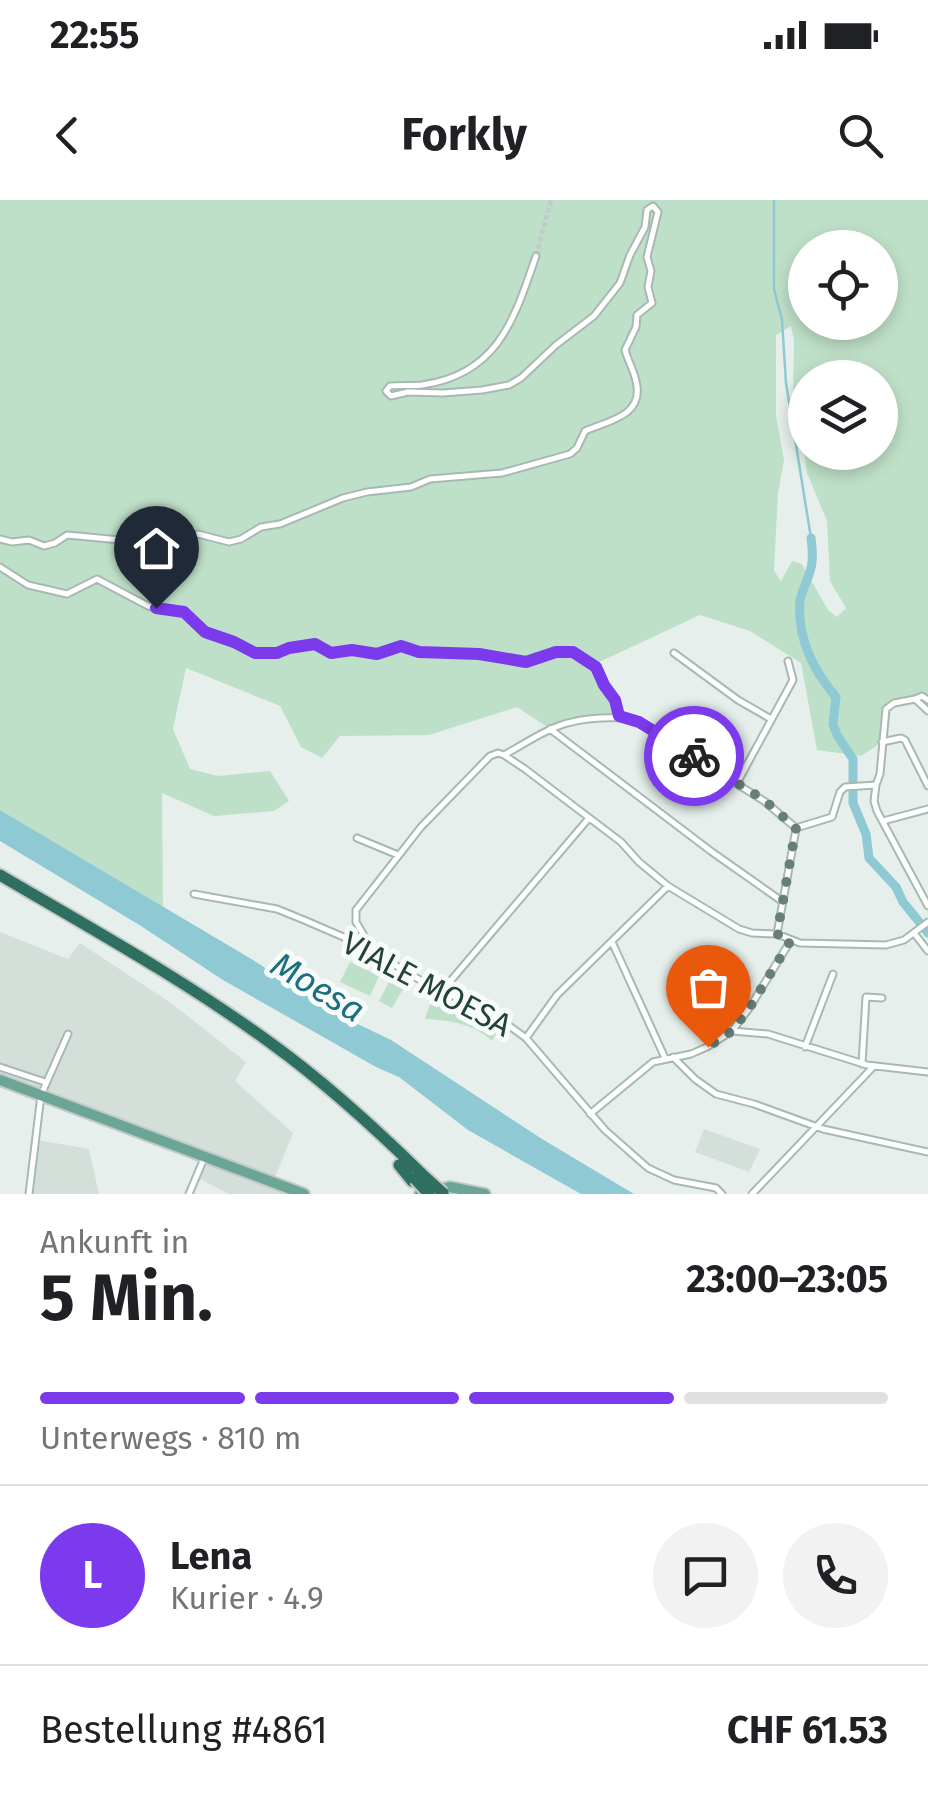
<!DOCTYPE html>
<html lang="de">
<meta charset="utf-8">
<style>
:root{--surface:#fff;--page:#f2f2f2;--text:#202124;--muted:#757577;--line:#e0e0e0;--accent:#7c3aed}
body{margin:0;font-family:"Fira Sans",sans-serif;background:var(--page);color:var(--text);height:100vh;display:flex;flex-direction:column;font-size:38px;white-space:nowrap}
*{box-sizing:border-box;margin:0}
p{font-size:32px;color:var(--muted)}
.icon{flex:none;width:55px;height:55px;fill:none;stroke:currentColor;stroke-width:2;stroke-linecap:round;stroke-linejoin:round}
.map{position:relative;height:994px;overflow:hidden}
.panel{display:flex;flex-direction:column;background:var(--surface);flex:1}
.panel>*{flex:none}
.controls{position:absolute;left:788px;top:30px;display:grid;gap:20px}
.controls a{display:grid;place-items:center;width:110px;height:110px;border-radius:50%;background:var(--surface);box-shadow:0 5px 15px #0003;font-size:50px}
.pin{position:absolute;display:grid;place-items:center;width:85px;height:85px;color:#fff;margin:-102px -42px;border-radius:50% 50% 50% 0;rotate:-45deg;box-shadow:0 0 10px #0007}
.pin .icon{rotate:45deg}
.courier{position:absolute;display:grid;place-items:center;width:100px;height:100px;margin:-50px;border:8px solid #7c3aed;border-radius:50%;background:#fff;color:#222;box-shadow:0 2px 12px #0007}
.head em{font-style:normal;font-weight:700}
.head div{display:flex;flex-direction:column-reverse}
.head{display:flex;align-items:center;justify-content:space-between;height:170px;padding:0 40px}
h1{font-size:65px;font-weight:700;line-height:75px}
.bar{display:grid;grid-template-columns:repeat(4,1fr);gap:15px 10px;align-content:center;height:120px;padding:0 40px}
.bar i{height:12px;border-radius:8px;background:var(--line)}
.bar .active{background:var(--accent)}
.bar p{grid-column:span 4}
.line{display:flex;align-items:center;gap:25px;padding:0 40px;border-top:2px solid var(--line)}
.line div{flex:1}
.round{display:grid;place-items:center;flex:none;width:105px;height:105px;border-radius:52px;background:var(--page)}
.status{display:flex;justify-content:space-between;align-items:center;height:70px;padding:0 50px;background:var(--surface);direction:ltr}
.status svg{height:28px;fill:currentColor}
header{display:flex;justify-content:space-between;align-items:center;height:130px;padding:0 40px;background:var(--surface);font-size:45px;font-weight:700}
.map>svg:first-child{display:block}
.built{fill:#d4dfda}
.green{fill:#bfe0c8;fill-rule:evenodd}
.water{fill:#8ec9d4}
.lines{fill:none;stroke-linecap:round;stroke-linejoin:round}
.stream{stroke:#8ec9d4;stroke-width:2.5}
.river{stroke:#8ec9d4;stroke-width:9}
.street-tunnel{stroke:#bfccc8;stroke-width:5;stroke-dasharray:5 2.5;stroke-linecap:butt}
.street-casing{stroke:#a8b8b2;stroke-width:9}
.primary-casing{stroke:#c2cac8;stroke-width:14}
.highway-casing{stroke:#c2cac8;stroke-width:15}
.street{stroke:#fff;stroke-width:5}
.primary{stroke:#6aa596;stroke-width:10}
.highway{stroke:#2f6f62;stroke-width:11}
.highway-bridge-casing{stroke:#c2cac8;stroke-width:15;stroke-linecap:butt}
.highway-bridge{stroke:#2f6f62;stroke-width:11}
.done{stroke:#687f78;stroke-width:10;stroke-dasharray:0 18}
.route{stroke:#7c3aed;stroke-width:12}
.labels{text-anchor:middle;stroke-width:10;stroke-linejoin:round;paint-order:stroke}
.street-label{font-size:32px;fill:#24423a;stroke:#f7fbf9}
.water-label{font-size:35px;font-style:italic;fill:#1c6f80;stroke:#f7fbf9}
</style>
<div class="status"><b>22:55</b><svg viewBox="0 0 49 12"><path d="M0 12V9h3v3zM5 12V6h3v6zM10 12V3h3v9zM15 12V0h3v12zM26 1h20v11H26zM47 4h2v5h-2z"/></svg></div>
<header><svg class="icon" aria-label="back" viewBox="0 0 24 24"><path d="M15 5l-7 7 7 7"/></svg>Forkly<svg class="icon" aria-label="search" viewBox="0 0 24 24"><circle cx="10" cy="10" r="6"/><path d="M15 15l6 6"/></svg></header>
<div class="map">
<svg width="928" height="994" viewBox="0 0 928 994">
<rect width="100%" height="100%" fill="#e6efeb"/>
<path class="built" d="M 0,732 L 68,759 L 80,743 L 171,803 L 246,862 L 235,881 L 293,933 L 273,982 L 304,994 L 229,994 L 196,977 L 204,961 L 0,880 Z
M 704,929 L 760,949 L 749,972 L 695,952 Z
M 38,940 L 89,949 L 99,994 L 34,994 Z"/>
<path class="green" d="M 0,0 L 928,0 L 928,511 C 912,494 905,501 886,509 L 882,542 L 861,556 L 817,550 L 801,463 L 750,431 L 700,415 L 595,464 L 613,498 L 619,516 L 573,520 L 550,529 L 517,507 L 429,535 L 340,536 L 322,558 L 301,547 L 280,506 L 186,468 L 173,529 L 190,569 L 218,576 L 270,571 L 289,601 L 274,611 L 214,616 L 162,593 L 163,707 L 0,610 ZM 805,48 L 880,48 L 880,122 L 805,122 ZM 791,126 L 794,140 L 793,198 L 800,220 L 807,273 L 827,321 L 830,381 L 846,408 L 837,417 L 828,410 L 802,364 L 792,361 L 781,381 L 774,371 L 778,293 L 784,260 L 776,216 L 776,135 ZM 805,178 L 880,178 L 880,252 L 805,252 Z
M 350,762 L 379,776 L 370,796 L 340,782 Z
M 392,776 L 406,784 L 392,808 L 379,801 Z
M 438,792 L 501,824 L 492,841 C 474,824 449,820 425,819 L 433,795 Z"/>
<path class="water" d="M 0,610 L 253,760 L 337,814 L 391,840 L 542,939 L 634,994 L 581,994 L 468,930 L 399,877 L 376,867 L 223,780 L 141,726 L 0,641 Z"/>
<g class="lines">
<path class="stream" d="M 774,0 L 774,89 L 782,120 L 786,183 L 811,338"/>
<path class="river" d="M 811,338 C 812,346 813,355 812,362 C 811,376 802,388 800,401 C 797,438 813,470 836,497 L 833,524 L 837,535 L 853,559 L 853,603 L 866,634 L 869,658 L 896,687 L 903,702 L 928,733"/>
<path class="street-tunnel" d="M 536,56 L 551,0"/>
<g class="street-casing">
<path id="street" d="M 0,339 L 12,342 L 29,340 L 44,346 L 55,343 L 67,335 L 131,341 L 145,337 L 166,340 L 198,334 L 229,342 L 241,339 L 261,327 L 280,324 L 343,298 L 367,292 L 411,287 L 430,279 L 502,273 L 570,254 L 577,248 L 585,231 C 608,221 645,216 636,181 C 634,171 628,161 625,150 L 636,127 L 637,115 L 652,103 L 648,87 L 651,71 L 647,57 L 658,12 L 653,6 L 647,10 L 645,27 L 630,55 L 620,83 L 594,116 L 556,145 L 521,178 L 509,185 L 482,190 L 443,193 L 408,192 L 391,196 L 386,191 L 390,186 C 401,185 412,186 422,185 C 498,174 514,120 536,56
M 0,367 L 28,385 L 67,394 L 97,379 L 148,406 L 184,413 L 205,432 L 234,442 L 255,453 L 277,453 L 289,448 L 315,444 L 331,453 L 352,449 L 377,454 L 401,446 L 419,452 L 479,454 L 526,462 L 556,452 L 573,452 L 596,467 L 604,485 L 617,504 L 619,516
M 674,453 L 738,500 L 771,519
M 915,499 L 922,496 L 928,500
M 550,529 L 712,652 L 783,702
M 882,542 L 901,538 L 905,540 L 928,586
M 504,555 L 525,569 L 621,642 L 639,662 L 668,686 L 739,729 L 752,733 L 777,734 L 800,743 L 886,745 L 904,740 L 928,722
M 737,583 L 793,480 L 788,461
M 876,585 L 880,574 L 886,509 L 894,503 L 915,499 L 928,511
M 883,621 L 928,609
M 796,628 L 832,617 L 840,592 L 845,587 L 876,585 L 874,601 L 877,611 L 928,706
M 357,638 L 398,655
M 194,694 L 277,709 L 304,720 L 362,745 L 420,780 L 497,817 L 526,838 L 605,930 L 648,968 L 674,980 L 716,988 L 722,994
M 914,733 L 928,751
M 777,734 L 796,629
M 612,742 L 665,858
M 362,745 L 366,739 L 356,722 L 356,710 L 421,627 L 490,556 L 498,553 L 504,555 C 540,535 557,520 600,518 C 615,518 624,516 639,522 L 764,601 L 796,628
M 442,791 L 589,618
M 732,831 L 768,834 L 867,865 L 928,872
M 526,838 L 557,795 L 668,686
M 805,847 L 833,774
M 673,857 L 695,879 L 716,894 L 754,904 L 823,929 L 928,952
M 862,864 L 866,797 L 882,798
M 0,867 L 45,882
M 590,914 L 653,862 L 691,854 L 707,847 L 732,831 L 750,807 L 791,740
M 29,994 L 41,895 L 68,834
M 189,994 L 205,956
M 752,994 L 874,866"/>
</g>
<g class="primary-casing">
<path id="primary" d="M 0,880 L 304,994
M 420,994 L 450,987 L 485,994"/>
</g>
<g class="highway-casing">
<path id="highway" d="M 0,675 C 92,729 186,781 272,844 C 326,883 375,928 422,974
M 399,965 L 412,981"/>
</g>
<use href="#street" class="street"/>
<use href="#primary" class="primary"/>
<use href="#highway" class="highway"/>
<g class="highway-bridge-casing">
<path id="highway-bridge" d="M 422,974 L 443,993
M 415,979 L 429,994"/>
</g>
<use href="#highway-bridge" class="highway-bridge"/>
</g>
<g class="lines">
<path class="done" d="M 694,556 L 764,600 L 796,628 L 777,734 L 791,740 L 750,807 L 732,831 L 708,847"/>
<path class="route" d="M 156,408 L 184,412 L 205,432 L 234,442 L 255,453 L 277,453 L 289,448 L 315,444 L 331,453 L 352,450 L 377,454 L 401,446 L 419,452 L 479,454 L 526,462 L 556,452 L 573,452 L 596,467 L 604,485 L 615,500 L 619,516 L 639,522 L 694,556"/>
</g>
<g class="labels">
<g class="street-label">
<text transform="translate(427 784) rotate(28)" y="11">VIALE MOESA</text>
</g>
<g class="water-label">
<text transform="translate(318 787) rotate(31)" y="12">Moesa</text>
</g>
</g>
</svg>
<div class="controls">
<a><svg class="icon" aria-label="locate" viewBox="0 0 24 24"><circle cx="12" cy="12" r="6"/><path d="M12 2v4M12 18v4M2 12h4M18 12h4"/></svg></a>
<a><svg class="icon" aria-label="layers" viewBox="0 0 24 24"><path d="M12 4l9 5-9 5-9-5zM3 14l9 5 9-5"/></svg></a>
</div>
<div class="pin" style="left:708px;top:847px;background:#ea580c"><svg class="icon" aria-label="bag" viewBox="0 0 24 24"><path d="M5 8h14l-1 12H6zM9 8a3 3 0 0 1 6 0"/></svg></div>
<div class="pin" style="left:156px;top:408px;background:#1f2937"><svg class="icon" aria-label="home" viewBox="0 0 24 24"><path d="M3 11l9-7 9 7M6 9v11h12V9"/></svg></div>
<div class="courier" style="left:694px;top:556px"><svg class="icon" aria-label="bike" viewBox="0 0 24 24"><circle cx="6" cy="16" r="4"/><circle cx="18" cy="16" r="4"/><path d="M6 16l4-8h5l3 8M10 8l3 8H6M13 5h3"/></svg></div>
</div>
<section class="panel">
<div class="head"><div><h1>5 Min.</h1><p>Ankunft in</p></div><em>23:00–23:05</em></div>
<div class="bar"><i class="active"></i><i class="active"></i><i class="active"></i><i></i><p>Unterwegs · 810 m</p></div>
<div class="line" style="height:180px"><b class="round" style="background:var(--accent);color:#fff">L</b><div><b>Lena</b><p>Kurier · 4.9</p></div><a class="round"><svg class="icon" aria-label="chat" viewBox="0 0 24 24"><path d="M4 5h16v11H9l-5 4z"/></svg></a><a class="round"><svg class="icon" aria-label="phone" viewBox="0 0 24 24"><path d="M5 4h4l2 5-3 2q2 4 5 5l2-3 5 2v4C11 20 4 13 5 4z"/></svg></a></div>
<div class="line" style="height:130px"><div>Bestellung #4861</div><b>CHF 61.53</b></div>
</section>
